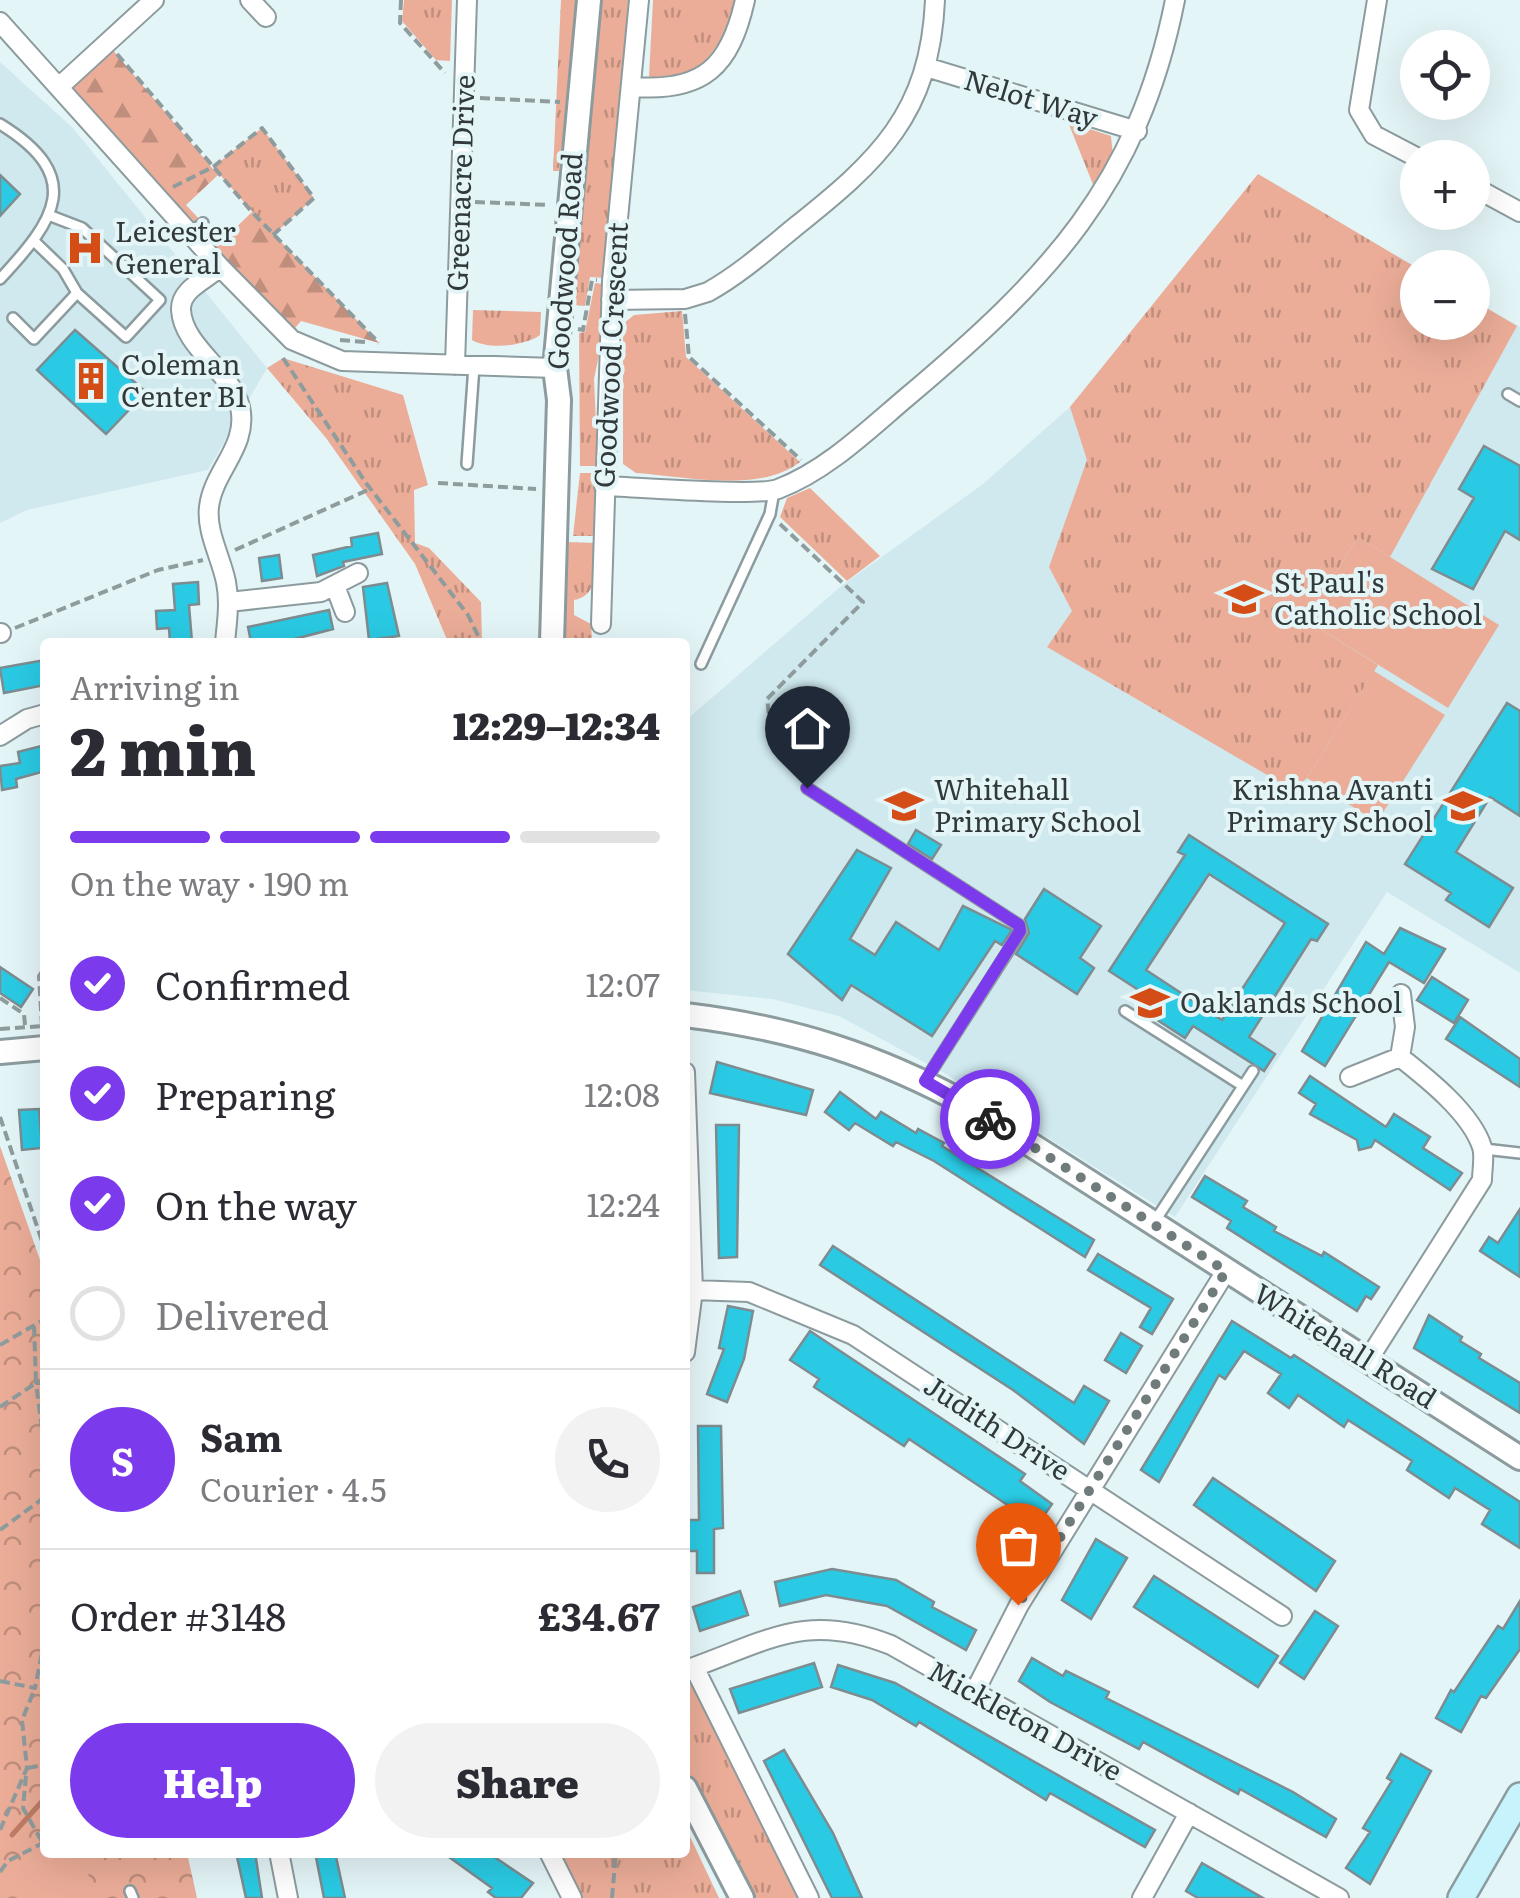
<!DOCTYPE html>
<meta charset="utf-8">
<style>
:root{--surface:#fff;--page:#f2f2f3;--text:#2b2b33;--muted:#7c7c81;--line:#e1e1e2;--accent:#7c3aed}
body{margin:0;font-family:Literata,serif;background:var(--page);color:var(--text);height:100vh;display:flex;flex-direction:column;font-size:38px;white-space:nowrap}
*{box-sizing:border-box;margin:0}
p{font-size:32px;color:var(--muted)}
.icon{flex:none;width:55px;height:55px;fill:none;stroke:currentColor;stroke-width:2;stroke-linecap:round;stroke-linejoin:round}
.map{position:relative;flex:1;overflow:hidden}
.side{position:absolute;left:40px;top:638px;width:650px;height:1220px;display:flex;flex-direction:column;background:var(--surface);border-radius:10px;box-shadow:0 10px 40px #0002}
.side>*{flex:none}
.tools{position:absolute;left:1400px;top:30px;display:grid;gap:20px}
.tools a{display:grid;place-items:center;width:90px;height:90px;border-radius:50%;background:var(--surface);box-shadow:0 10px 40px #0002;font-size:50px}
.pin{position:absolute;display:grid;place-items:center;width:85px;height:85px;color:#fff;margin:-102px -42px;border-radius:50% 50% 50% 0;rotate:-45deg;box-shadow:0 0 10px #0007}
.pin .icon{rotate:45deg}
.courier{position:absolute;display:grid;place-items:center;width:100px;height:100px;margin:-50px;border:8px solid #7c3aed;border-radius:50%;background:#fff;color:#222;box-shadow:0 2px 12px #0007}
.overview em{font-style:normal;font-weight:800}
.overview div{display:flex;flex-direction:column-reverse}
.overview{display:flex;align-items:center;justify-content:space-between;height:170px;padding:0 30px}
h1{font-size:65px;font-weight:800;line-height:75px}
.bar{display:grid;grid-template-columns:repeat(4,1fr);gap:15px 10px;align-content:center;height:120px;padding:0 30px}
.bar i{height:12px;border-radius:8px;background:var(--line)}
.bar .current{background:var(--accent)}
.bar p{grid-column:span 4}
.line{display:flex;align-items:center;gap:25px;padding:0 30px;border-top:2px solid var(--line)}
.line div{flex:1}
.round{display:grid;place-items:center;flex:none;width:105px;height:105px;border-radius:52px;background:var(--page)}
ol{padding:0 30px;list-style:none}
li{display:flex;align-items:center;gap:30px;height:110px}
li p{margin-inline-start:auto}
li .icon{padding:10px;border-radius:50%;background:var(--accent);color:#fff;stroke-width:4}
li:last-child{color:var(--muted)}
li i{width:55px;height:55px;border:5px solid var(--line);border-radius:50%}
.button{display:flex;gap:20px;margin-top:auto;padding:20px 30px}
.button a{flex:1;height:115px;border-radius:60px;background:var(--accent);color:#fff;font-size:40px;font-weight:800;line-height:115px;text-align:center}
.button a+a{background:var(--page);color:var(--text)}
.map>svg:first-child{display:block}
.built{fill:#cfe9ee}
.grass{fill:url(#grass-tufts)}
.forest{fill:url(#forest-firs)}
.park{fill:url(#park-crowns)}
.garden{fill:#ebad98}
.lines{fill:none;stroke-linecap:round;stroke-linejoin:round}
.stream{stroke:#bf7c65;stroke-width:5}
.building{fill:#2acae4;stroke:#7d8c90;stroke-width:2.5;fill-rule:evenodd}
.service-casing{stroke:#8c9b9e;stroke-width:14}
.minor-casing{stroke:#8c9b9e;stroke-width:22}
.tertiary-casing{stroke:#8c9b9e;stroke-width:28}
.secondary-casing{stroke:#8c9b9e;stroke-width:30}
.path{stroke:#8f9c9e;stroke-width:4;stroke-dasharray:10 5;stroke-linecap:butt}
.service{stroke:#fff;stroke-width:9}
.minor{stroke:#fff;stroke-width:18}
.tertiary{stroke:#fff;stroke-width:22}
.secondary{stroke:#c7f4fc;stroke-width:25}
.done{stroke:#707b7c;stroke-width:10;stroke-dasharray:0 18}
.route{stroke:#7c3aed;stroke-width:12}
.labels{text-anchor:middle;stroke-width:8;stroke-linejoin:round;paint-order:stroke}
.street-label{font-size:28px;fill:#32393a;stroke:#e4f5f8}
.poi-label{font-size:28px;fill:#32393a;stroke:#e4f5f8;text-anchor:start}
</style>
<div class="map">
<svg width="1520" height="1898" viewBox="0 0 1520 1898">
<defs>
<pattern id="grass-tufts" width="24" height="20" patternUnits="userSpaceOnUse" patternTransform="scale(2.5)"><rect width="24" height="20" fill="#ebad98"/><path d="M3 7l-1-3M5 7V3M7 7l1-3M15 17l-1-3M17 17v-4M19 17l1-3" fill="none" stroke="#bf8e7d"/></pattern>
<pattern id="forest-firs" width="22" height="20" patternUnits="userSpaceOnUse" patternTransform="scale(2.5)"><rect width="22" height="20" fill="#ebad98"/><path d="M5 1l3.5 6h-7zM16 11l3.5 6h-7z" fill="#bf8e7d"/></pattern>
<pattern id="park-crowns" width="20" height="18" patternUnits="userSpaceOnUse" patternTransform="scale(2.5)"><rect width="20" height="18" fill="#ebad98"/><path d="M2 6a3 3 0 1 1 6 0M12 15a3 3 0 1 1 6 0" fill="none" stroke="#bf8e7d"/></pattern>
</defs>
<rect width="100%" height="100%" fill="#e4f5f8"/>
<path class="built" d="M 0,62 L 73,128 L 267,368 L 208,470 L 27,510 L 0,523 Z
M 1258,174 L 1417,268 L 1418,322 L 1472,322 L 1473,300 L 1520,327 L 1520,973 L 1387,892 L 1175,1217 L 944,1073 L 839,1016 L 772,999 L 685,990 L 685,721 L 840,587 L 983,484 L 1070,407 Z"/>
<path class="grass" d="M 404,0 L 452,0 L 450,61 L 436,60 L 402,21 Z
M 561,0 L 578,0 L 559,171 L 553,171 Z
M 598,0 L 628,0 L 619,153 L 605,278 L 590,277 L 585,306 L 572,305 Z
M 653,0 L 740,0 C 729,32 712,56 687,80 L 657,81 L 649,76 Z
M 1068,122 L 1111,136 L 1113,156 L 1094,187 Z
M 262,128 L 314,198 L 273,235 L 213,167 Z
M 1258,174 L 1417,268 L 1418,322 L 1472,322 L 1473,300 L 1517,326 L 1390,557 L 1358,537 L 1306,620 L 1378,665 L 1307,778 L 1293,790 L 1047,647 L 1072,611 L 1049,567 L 1087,460 L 1070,407 Z
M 595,283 L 604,284 L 602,340 L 594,379 L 598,466 L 580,466 L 579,333 L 585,332 Z
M 473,310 L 541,312 L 540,335 C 525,346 488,350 472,340 Z
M 682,311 L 686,357 L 800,462 C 759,494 684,476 636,473 L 623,464 L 623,324 L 634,315 Z
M 283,358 L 403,395 L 428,485 L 414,490 L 415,543 L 429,548 L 481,602 L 482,642 L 448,642 L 415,564 L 326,438 L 267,368 Z
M 580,473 L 598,473 L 596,536 L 573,536 Z
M 810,488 L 880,556 L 847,581 L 780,517 L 787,498 Z
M 565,542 L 596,543 C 595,565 601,595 574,600 L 574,615 L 591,624 L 592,640 L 603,642 L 561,642 Z
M 685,1669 L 802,1898 L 755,1898 L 690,1775 L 685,1763 Z
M 685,1826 L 719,1898 L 583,1898 L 558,1853 L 685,1852 Z"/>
<path class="forest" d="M 107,43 L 218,175 L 186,205 L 221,242 L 252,212 L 379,343 L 301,321 L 290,334 L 60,86 Z"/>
<path class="park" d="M 0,1146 L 45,1274 L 45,1852 L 187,1853 L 197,1898 L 0,1898 Z"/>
<path class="garden" d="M 1358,537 L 1499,625 L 1448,708 L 1306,620 Z
M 1374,671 L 1445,715 L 1377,822 L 1307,778 Z
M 21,1853 L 88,1853 L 89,1898 L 22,1898 Z"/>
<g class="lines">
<path class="stream" d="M 12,1835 L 45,1798"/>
</g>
<path class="building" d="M 0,175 L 20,194 L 0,216 Z
M 75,330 L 146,392 L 106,434 L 37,370 Z
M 1484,446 L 1520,466 L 1520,540 L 1505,531 L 1473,589 L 1432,569 L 1474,498 L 1459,489 Z
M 378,533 L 382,554 L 343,562 L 344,566 L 317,576 L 313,555 L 352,546 L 351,538 Z
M 279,555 L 282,578 L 262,581 L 259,558 Z
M 198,582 L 199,604 L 189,605 L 192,642 L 170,642 L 169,628 L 157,629 L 156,611 L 175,610 L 173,584 Z
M 387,583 L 399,636 L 369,640 L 363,587 Z
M 329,610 L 333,629 L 283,642 L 251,642 L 248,627 Z
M 45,660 L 45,685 L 4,693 L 0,668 Z
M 1507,703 L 1520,711 L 1520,816 L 1490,797 L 1456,852 L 1513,888 L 1489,927 L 1446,900 L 1451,893 L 1405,864 Z
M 45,745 L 45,771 L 16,779 L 17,787 L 2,790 L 0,766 L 20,763 L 18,752 Z
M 916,830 L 941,845 L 932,859 L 908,844 Z
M 1189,835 L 1328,924 L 1317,941 L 1311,939 L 1249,1037 L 1275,1054 L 1264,1071 L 1193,1026 L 1185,1038 L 1145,1012 L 1154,1000 L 1109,971 L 1185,855 L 1178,852 ZM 1209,874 L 1285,923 L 1222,1020 L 1146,970 Z
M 857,850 L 891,868 L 850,939 L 875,955 L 896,922 L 939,950 L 963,906 L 1012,930 L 1002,945 L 995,941 L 932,1036 L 851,985 L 842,1000 L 788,954 Z
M 1044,889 L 1101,926 L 1080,958 L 1094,968 L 1077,994 L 1016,954 L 1029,933 L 1025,919 Z
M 1400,928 L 1445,949 L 1424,983 L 1389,962 L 1325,1066 L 1302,1051 L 1366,942 L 1384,954 Z
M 0,967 L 33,989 L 21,1007 L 0,993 Z
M 1432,977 L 1468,1000 L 1454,1023 L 1417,1000 Z
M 1460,1017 L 1520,1059 L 1520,1087 L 1446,1039 Z
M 717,1062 L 813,1090 L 806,1115 L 710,1093 Z
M 1310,1076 L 1386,1127 L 1394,1114 L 1430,1137 L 1423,1148 L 1462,1173 L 1450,1190 L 1375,1140 L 1371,1147 L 1359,1150 L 1357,1140 L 1310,1114 L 1316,1104 L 1299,1093 Z
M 840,1092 L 876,1119 L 881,1112 L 916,1133 L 918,1129 L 944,1143 L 942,1146 L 1094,1240 L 1085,1257 L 934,1161 L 896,1142 L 893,1146 L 855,1123 L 849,1130 L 825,1112 Z
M 39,1109 L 42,1148 L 22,1150 L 19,1110 Z
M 716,1125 L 739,1125 L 737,1257 L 719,1258 Z
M 1205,1176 L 1247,1201 L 1243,1207 L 1276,1227 L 1274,1231 L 1322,1256 L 1324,1252 L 1379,1287 L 1371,1299 L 1366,1296 L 1357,1311 L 1227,1228 L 1231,1221 L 1192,1197 Z
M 1520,1209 L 1520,1277 L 1480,1251 L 1489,1237 L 1498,1243 Z
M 833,1246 L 1074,1403 L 1084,1386 L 1109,1401 L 1084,1444 L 1013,1390 L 820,1265 Z
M 1098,1254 L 1173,1299 L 1152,1334 L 1140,1327 L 1151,1308 L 1088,1270 Z
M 728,1306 L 753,1311 L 744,1359 L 727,1402 L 707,1394 L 724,1349 L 719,1348 Z
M 1429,1315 L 1462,1337 L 1460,1341 L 1481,1354 L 1479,1358 L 1520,1383 L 1520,1413 L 1414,1348 Z
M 1232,1321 L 1291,1358 L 1294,1355 L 1520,1502 L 1520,1548 L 1482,1524 L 1490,1510 L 1455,1488 L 1449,1498 L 1407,1470 L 1412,1461 L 1348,1420 L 1344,1427 L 1298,1395 L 1289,1408 L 1268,1393 L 1281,1374 L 1244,1351 L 1225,1379 L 1219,1375 L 1159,1482 L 1141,1470 Z
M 810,1331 L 1025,1474 L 1020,1481 L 1052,1504 L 1024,1544 L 999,1526 L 1012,1508 L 909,1439 L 904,1446 L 814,1387 L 819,1379 L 790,1360 Z
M 1121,1333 L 1142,1346 L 1126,1373 L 1105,1360 Z
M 698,1426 L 721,1426 L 723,1528 L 714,1529 L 714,1573 L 697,1573 L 697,1551 L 685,1551 L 685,1520 L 699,1520 Z
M 1213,1478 L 1335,1561 L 1316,1591 L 1194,1505 Z
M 1096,1539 L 1127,1558 L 1091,1619 L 1062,1600 Z
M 832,1569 L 896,1580 L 934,1602 L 932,1607 L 976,1630 L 966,1650 L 887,1606 L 826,1595 L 780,1606 L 775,1582 Z
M 1154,1576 L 1278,1656 L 1258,1687 L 1134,1607 Z
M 740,1591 L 748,1615 L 700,1631 L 693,1607 Z
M 1520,1601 L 1520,1649 L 1486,1698 L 1481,1696 L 1461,1732 L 1436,1718 L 1451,1690 L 1454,1692 L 1498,1626 L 1503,1629 Z
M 1315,1611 L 1338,1626 L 1304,1679 L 1280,1663 Z
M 1032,1658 L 1063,1676 L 1066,1671 L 1109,1692 L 1106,1698 L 1293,1792 L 1336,1819 L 1326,1837 L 1240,1789 L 1238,1794 L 1143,1742 L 1139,1749 L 1050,1702 L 1019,1681 Z
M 814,1663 L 822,1687 L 739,1713 L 730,1689 Z
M 838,1665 L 895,1683 L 1155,1830 L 1145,1847 L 1050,1793 L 1046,1800 L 919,1722 L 916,1726 L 872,1700 L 831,1687 Z
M 784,1750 L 833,1833 L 862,1898 L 832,1898 L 764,1761 Z
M 1401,1754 L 1431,1771 L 1370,1884 L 1346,1868 L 1370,1832 L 1363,1828 L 1392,1781 L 1387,1778 Z
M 236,1852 L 255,1852 L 262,1898 L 246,1898 Z
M 315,1852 L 335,1852 L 345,1898 L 324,1898 Z
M 442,1852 L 487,1852 L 533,1883 L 521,1898 L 496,1898 L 488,1892 L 492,1888 Z
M 1202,1863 L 1263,1898 L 1198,1898 L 1186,1891 Z"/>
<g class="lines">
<g class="service-casing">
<path id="service" d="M 0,124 C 86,177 55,220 0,279
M 190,233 L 203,223
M 35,242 L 63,269 L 77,293
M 13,318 L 34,339 L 77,293 L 126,337 L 160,300 L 82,228 L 51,216
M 1508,394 L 1520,401
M 467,464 L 474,366
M 701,664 L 770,514 L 774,491
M 807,788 L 1019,925 L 1021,931 L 925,1081
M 1125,1011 L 1243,1086
M 1484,1149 L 1520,1153
M 1153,1224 L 1253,1071
M 130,1891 L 133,1898"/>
</g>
<g class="minor-casing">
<path id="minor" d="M 250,0 L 266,17
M 1377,0 L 1359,110 L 1374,135 L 1418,158
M 0,22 L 220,267 L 292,340 L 342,361 L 555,368
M 926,67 L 1137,131
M 60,86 L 154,0
M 634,87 C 703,92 730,67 745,0
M 1472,186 L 1520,212
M 220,267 C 206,280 180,289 181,310 C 183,347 232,372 240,407 C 249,446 213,471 209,507 C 206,532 221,557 226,582 C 230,602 227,622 225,642
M 611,300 L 685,299 L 708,292 C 740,274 767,250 795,227 C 878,161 930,114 935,0
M 455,365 L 467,0
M 604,486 C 635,487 757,497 778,489 C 826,471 868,430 907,397 C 1047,279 1138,186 1175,0
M 335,586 L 345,612
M 229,602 L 321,592 L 358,573
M 601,624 L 612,281 L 639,0
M 0,633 L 1,633
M 0,736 L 27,719 L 45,714
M 685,1072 L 693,1290 L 685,1352
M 1350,1077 L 1400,1057 L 1405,1027 L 1401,994
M 693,1290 L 749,1292 L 853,1335 L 1282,1616
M 1368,1360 L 1482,1180 C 1482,1170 1485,1156 1482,1147 C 1471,1113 1428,1079 1400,1057
M 974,1693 L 1019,1605 L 1226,1271
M 279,1852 L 288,1898
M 549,1852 L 572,1898
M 809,1898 L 694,1667 C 771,1639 809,1612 891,1645 L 1339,1898
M 1142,1898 L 1189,1813"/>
</g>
<g class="tertiary-casing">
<path id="tertiary" d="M 552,642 L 559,400 L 555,368 L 589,0
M 685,1015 C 793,1028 877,1055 972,1107 L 1520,1458
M 0,1052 L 45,1048
M 685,1788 L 742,1898"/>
</g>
<g class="secondary-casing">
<path id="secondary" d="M 1461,1898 L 1520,1796"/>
</g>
<path class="path" d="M 401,0 L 400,23 L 445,73
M 117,54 L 252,212 L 379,343
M 480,98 L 560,102
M 173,187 L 213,167 L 262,128 L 314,198 L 273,235
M 475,202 L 550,205
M 685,314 L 689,357 L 801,460
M 578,329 L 583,330 L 592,280 L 597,280
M 340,340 L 365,342
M 283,358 L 366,483 L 468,615 L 481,642
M 438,483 L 536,489
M 780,524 L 863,602 L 767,699 L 770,723 L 826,758 L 812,779
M 235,550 L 370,489
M 15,628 L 158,570 L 203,560
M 0,998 L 24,1014 L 25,1025
M 42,1026 L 39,976 L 45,967
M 0,1029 L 45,1026
M 0,1117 L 45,1250
M 0,1345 L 45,1319
M 45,1383 L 36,1383 L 45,1452
M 0,1407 L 36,1383 L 34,1325
M 0,1530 L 45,1497
M 0,1681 L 35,1688 L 45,1638
M 28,1768 L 43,1765
M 26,1776 L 23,1808 L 45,1847
M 0,1830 L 27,1768 L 22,1720 L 35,1688
M 48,1852 L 48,1853
M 0,1872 L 8,1861 L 41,1844
M 612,1898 L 616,1852"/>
<use href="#service" class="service"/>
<use href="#minor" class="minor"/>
<use href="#tertiary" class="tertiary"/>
<use href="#secondary" class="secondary"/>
</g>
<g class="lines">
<path class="done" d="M 990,1119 L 1226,1271 L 1018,1605"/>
<path class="route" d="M 807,788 L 1019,925 L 1020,931 L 925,1081 L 990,1119"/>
</g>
<defs>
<g id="hospital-bare" transform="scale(3)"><path d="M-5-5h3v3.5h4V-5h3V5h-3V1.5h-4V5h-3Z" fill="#d44d16" stroke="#e4f5f8" stroke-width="2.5" paint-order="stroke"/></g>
<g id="building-bare" transform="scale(3)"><path d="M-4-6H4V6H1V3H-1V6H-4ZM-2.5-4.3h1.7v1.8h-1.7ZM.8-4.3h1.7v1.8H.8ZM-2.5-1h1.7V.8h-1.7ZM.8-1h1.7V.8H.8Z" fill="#d44d16" stroke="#e4f5f8" stroke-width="2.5" paint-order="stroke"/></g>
<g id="school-bare" transform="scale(3)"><path d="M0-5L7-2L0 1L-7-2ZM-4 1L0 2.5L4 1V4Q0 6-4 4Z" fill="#d44d16" stroke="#e4f5f8" stroke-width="2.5" paint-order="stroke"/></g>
</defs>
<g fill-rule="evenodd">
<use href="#hospital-bare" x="85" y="248"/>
<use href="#building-bare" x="91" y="381"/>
<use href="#school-bare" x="1244" y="599"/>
<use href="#school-bare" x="904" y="806"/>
<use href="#school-bare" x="1463" y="806"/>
<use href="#school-bare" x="1150" y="1003"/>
</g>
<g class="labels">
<g class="street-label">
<text transform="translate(1031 99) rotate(17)" y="10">Nelot Way</text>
<text transform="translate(461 183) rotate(-88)" y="10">Greenacre Drive</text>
<text transform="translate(565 261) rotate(-86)" y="10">Goodwood Road</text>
<text transform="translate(611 355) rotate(-87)" y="10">Goodwood Crescent</text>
<text transform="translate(1345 1346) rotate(32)" y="10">Whitehall Road</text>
<text transform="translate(997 1428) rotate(33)" y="10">Judith Drive</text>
<text transform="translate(1025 1721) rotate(29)" y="10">Mickleton Drive</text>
</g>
<g class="poi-label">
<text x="115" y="242">Leicester<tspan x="115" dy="32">General</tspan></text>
<text x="121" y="375">Coleman<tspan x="121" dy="32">Center B1</tspan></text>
<text x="1274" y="593">St Paul's<tspan x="1274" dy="32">Catholic School</tspan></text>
<text x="934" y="800">Whitehall<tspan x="934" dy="32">Primary School</tspan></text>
<text x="1433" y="800" text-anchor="end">Krishna Avanti<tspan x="1433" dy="32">Primary School</tspan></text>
<text x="1180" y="1013">Oaklands School</text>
</g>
</g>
</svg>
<div class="tools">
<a><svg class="icon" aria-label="locate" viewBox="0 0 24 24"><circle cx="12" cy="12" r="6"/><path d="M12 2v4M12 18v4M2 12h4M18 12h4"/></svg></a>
<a>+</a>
<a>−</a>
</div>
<div class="pin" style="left:1018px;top:1605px;background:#ea580c"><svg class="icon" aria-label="bag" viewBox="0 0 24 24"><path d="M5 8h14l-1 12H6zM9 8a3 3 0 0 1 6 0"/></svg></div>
<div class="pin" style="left:807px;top:788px;background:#1f2937"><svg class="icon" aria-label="home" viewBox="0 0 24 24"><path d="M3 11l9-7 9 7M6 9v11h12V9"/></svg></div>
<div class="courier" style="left:990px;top:1119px"><svg class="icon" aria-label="bike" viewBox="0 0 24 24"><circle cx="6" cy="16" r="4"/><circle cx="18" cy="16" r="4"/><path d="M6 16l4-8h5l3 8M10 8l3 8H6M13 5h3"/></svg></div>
<section class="side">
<div class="overview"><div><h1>2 min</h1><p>Arriving in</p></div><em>12:29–12:34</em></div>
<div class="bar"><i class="current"></i><i class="current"></i><i class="current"></i><i></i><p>On the way · 190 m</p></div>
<ol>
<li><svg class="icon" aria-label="check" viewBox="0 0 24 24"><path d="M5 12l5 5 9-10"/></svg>Confirmed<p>12:07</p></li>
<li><svg class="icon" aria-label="check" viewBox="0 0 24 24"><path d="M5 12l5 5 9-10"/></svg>Preparing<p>12:08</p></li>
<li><svg class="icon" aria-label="check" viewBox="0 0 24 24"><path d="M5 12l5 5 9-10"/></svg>On the way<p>12:24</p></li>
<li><i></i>Delivered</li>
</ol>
<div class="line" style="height:180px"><b class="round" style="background:var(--accent);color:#fff">S</b><div><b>Sam</b><p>Courier · 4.5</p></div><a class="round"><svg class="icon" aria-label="phone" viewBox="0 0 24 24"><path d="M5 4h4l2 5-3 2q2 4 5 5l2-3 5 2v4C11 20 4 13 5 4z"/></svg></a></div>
<div class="line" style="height:130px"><div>Order #3148</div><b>£34.67</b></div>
<div class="button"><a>Help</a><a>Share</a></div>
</section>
</div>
